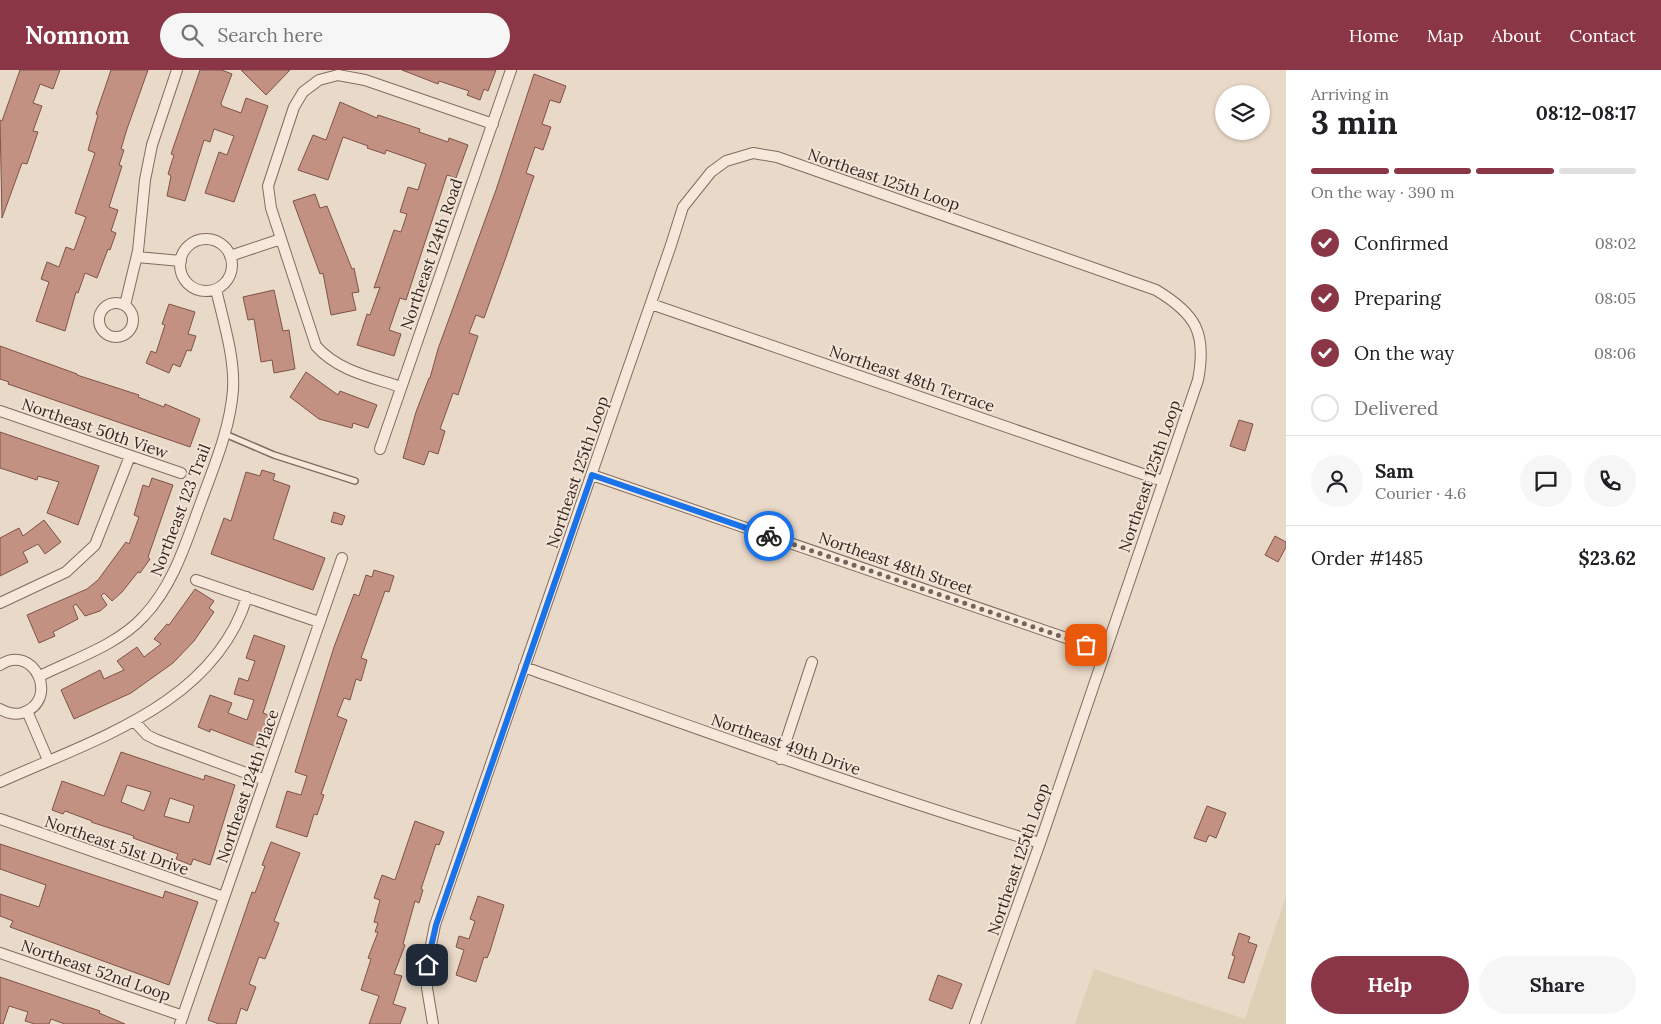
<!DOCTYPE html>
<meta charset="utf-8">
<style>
:root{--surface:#fff;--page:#f6f6f6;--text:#202124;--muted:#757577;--line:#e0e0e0;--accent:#8b3647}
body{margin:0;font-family:Lora,serif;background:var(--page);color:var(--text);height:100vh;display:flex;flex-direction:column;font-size:19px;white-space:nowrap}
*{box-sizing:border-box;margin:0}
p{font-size:16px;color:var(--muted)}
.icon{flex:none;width:28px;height:28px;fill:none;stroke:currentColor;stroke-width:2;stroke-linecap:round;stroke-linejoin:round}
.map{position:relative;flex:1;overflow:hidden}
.sheet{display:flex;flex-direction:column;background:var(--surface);width:375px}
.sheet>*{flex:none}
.fabs{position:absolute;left:1215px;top:15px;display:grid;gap:10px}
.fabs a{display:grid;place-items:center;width:55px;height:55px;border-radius:50%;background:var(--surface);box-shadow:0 1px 4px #0004;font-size:25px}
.pin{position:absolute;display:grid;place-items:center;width:42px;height:42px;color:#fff;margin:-21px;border-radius:10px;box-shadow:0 2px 8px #0006}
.courier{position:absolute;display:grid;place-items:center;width:50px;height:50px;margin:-25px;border:4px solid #1a73e8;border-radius:50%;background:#fff;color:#222;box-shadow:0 1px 6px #0007}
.overview em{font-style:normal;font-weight:700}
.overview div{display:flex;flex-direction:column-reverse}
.overview{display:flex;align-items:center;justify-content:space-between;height:85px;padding:0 25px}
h1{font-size:32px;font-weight:700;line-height:38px}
.bar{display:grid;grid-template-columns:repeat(4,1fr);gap:8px 5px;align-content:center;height:60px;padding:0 25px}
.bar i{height:6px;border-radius:4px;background:var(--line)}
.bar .selected{background:var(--accent)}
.bar p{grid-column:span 4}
.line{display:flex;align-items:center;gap:12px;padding:0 25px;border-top:1px solid var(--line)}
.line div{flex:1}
.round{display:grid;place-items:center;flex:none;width:52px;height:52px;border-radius:26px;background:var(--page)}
ol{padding:0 25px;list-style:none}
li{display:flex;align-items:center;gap:15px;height:55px}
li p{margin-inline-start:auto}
li .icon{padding:5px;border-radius:50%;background:var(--accent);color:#fff;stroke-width:4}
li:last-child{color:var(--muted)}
li i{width:28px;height:28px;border:2px solid var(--line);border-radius:50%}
.button{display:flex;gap:10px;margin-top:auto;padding:10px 25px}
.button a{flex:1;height:58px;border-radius:30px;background:var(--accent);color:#fff;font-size:20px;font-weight:700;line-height:58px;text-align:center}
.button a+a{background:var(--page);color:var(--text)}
header{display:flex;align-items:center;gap:30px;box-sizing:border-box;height:70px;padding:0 25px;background:var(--accent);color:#fff}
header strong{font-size:24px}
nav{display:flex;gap:28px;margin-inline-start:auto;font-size:18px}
.search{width:350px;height:45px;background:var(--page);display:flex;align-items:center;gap:12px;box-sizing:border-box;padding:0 18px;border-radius:28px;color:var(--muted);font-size:19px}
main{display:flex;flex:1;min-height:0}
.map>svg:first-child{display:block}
.farmland{fill:#ded0b6}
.building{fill:#c39182;stroke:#7f5348;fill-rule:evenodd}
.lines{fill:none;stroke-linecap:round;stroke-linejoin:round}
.service-casing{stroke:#836b5f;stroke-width:8}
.minor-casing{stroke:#836b5f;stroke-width:12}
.service{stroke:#f5e8da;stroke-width:5}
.minor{stroke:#f5e8da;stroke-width:10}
.done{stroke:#74655b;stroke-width:5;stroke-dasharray:0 9}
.route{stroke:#1a73e8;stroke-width:6}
.labels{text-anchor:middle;stroke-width:4;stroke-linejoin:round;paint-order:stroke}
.street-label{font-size:16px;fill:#352721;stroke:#f2e5d7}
</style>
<header>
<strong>Nomnom</strong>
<div class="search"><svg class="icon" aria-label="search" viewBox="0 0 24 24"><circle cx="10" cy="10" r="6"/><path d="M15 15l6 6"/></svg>Search here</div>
<nav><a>Home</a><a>Map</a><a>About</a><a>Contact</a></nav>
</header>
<main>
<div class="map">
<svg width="1286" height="954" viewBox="0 0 1286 954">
<rect width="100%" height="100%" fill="#e9d9c8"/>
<path class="farmland" d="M 1286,826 L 1286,954 L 1075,954 L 1094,899 L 1245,949 Z"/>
<path class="building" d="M 20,0 L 60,0 L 53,19 L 40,14 L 33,33 L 42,36 L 33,61 L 38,62 L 27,94 L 22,93 L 2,148 L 0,50 L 2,51 Z
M 111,0 L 148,0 L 127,59 L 121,79 L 124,80 L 119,95 L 122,96 L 109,137 L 118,140 L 111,161 L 116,163 L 110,180 L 108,179 L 97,208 L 85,203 L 78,223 L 76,222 L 65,261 L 36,251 L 49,212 L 41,209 L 47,192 L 59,197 L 66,177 L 74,180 L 86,147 L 75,143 L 95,83 L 88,80 L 98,45 L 96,44 Z
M 200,0 L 222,0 L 232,4 L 221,33 L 222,36 L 241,43 L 246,28 L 268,36 L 234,132 L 205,123 L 219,82 L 227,85 L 234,66 L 214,59 L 210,72 L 204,70 L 185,131 L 167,126 L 171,106 L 168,104 L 174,85 L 171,84 Z
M 241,0 L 290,0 L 266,25 Z
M 402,0 L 496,0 L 488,21 L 484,19 L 480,30 L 467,25 L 469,21 L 439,11 L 438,14 Z
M 534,4 L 566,16 L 560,33 L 550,30 L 542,54 L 551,57 L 543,80 L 535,77 L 526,103 L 534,106 L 506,187 L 484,248 L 476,245 L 469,263 L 478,266 L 458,325 L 453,323 L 440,359 L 445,361 L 438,384 L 429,381 L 424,395 L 403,388 L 416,342 L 429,308 L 430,308 L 438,279 L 496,120 Z
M 340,32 L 377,48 L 378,45 L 420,59 L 419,62 L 448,72 L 449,68 L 468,75 L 456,108 L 447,105 L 406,230 L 400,228 L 389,260 L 401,264 L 394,286 L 357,275 L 367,244 L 370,245 L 380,217 L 374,218 L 394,160 L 401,162 L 407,144 L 400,142 L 408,117 L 418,120 L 426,94 L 386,80 L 385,84 L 367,78 L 368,76 L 343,67 L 328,110 L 298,100 L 313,65 L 326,70 Z
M 315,124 L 320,138 L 327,136 L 352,199 L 354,198 L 359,222 L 352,223 L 356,240 L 331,245 L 323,203 L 320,204 L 293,131 Z
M 274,220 L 283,261 L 289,260 L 295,299 L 274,303 L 272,290 L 261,292 L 254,249 L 248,250 L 243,227 Z
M 169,234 L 195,242 L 188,264 L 196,266 L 191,281 L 187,280 L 180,297 L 173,294 L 169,303 L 146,293 L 151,281 L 156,283 L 165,255 L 162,254 Z
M 0,276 L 77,304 L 77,305 L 139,325 L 138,327 L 164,337 L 165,334 L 200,349 L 190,377 L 8,314 L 9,312 L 0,309 Z
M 306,302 L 338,325 L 340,321 L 377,335 L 368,358 L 353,353 L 352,358 L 319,349 L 290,327 Z
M 1239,350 L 1253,354 L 1245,381 L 1230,376 Z
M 0,362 L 99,396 L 78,455 L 47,443 L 59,412 L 38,406 L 37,410 L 0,398 Z
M 262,400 L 275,404 L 273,410 L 290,416 L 273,469 L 325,488 L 313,520 L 211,484 L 224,448 L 231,451 L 246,402 L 260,406 Z
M 152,408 L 173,415 L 148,487 L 150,489 L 140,503 L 138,502 L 122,522 L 112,531 L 104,523 L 101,526 L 107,535 L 100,541 L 85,546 L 76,534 L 73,536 L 78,549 L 53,562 L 55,566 L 39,573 L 27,545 L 87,519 L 98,510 L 126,472 L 129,474 L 139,447 L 134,445 L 143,415 L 149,417 Z
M 334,442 L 345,446 L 342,455 L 331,452 Z
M 44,450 L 61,472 L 45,484 L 38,474 L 23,482 L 28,492 L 0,506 L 0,468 L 19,458 L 23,466 Z
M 1275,466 L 1286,472 L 1286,477 L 1278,492 L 1265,485 Z
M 374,500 L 394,506 L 389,522 L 385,521 L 361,588 L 367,590 L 361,611 L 356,609 L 350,630 L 344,628 L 337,646 L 347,650 L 321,724 L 324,725 L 317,745 L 314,744 L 307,767 L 276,757 L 287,721 L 301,725 L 307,706 L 295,702 L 334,577 L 354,524 L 359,526 L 366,505 L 372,507 Z
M 195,519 L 214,531 L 209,538 L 214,542 L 194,571 L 173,593 L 131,623 L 74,649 L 61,620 L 100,600 L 104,609 L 124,600 L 117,591 L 137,577 L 144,587 L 161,574 L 154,569 L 167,554 L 169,555 Z
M 254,565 L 285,576 L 263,643 L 271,646 L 260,678 L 210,659 L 210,662 L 198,657 L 210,625 L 232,633 L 228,643 L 247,650 L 254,630 L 234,624 L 239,608 L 248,611 L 255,591 L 246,588 Z
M 121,682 L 204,710 L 205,705 L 235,715 L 210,795 L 193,789 L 191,795 L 176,789 L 178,784 L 133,768 L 134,766 L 91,752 L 92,751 L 65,741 L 63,744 L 52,740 L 62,711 L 104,726 ZM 127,715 L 151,722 L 144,741 L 121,732 ZM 170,728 L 194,736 L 189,753 L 164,746 Z
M 1207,736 L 1226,743 L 1216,768 L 1209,765 L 1206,772 L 1194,768 Z
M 415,751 L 444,762 L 439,775 L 436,774 L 421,819 L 423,820 L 419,833 L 415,831 L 403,874 L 405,875 L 394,904 L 402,906 L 393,934 L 406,938 L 400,954 L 369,954 L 379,926 L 361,920 L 371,889 L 368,888 L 378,862 L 375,862 L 378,853 L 374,852 L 380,830 L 374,828 L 382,805 L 395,810 Z
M 271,772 L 300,783 L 274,851 L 279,853 L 273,869 L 265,889 L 259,887 L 249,914 L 256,917 L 247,941 L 241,938 L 236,954 L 219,954 L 208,950 L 252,822 L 255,823 L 265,796 L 262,795 Z
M 0,774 L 163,828 L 165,821 L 198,832 L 169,915 L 10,857 L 13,851 L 0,846 L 0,824 L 39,837 L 46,815 L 0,799 Z
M 478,826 L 504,835 L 490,881 L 487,888 L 484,887 L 476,912 L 456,905 L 464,880 L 456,877 L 459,866 L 469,869 L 475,851 L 470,849 Z
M 1239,863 L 1250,867 L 1248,872 L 1257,875 L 1244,913 L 1228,908 L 1235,886 L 1232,885 Z
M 938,905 L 962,914 L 952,939 L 929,930 Z
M 0,907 L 100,941 L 99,943 L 125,954 L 65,954 L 51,949 L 49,954 L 35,954 L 25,951 L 28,942 L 9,936 L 3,954 L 0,954 Z"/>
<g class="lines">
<g class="service-casing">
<path id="service" d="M 225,364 L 274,385 L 355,411"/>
</g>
<g class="minor-casing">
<path id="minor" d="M180 195a26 26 0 1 1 52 0a26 26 0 1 1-52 0Z
M 230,186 L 281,169
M 137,187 L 181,191
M99 250a17 17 0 1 1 34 0a17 17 0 1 1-34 0Z
M 651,234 L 1163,411
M 125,235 L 138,181 L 145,110 L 152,75 L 177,0
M 401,317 C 371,307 338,301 316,276 L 271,138 L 268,116 L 294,37 L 303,22 L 319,10 L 338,5 L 365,10 L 493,54
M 0,341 L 181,403
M 380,379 L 511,0
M 592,405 L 1104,581
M 196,510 L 319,552
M 0,533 L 66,502 L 95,475 L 130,386
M 0,595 C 34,572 61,631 22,643 C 14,645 7,643 0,639
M 524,597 C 695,658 866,720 1040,773
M 40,606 C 74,589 118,575 144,546 C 174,514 186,472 201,432 C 214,396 230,359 233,320 C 235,287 223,251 216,219
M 27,641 L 48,690
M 135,652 L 147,665 L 157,670 L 265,710
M 780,689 L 812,592
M 0,712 C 92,670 214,635 247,527
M 0,749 L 224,827
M 0,883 L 183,946
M 180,954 L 342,488
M 433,954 L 427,918 L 427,895 L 435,855 L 671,175 L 683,137 L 711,102 L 726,91 L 753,83 L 777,87 L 1156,220 C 1196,244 1207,263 1198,310 L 1040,773 L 975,954"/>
</g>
<use href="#service" class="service"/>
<use href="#minor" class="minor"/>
</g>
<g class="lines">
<path class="done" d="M 769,466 L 1086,575"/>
<path class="route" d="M 427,895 L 436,855 L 592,405 L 769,466"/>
</g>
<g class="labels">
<g class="street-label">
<text transform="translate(884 109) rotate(19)" y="6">Northeast 125th Loop</text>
<text transform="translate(431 184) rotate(-71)" y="6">Northeast 124th Road</text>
<text transform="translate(912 308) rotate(19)" y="6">Northeast 48th Terrace</text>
<text transform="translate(95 358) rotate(19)" y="6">Northeast 50th View</text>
<text transform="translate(577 402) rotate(-71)" y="6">Northeast 125th Loop</text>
<text transform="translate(1149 406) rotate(-71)" y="6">Northeast 125th Loop</text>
<text transform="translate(180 440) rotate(-69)" y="6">Northeast 123 Trail</text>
<text transform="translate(896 493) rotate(19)" y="6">Northeast 48th Street</text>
<text transform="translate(786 674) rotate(19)" y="6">Northeast 49th Drive</text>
<text transform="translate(247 716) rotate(-71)" y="6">Northeast 124th Place</text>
<text transform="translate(117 775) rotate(19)" y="6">Northeast 51st Drive</text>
<text transform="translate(1018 789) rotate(-71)" y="6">Northeast 125th Loop</text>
<text transform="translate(96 900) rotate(19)" y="6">Northeast 52nd Loop</text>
</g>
</g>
</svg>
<div class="fabs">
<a><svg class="icon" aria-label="layers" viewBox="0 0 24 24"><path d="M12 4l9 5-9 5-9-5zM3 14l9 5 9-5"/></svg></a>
</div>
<div class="pin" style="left:1086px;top:575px;background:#ea580c"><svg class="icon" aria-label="bag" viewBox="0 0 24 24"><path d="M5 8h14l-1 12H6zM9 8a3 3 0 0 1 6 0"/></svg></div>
<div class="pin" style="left:427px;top:895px;background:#1f2937"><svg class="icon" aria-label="home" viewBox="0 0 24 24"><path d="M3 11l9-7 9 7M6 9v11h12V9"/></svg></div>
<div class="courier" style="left:769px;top:466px"><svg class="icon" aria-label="bike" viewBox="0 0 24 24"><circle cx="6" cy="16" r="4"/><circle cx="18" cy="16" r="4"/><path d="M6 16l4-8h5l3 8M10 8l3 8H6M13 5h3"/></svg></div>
</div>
<section class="sheet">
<div class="overview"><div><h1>3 min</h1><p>Arriving in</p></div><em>08:12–08:17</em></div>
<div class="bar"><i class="selected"></i><i class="selected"></i><i class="selected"></i><i></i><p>On the way · 390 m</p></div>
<ol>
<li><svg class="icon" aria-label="check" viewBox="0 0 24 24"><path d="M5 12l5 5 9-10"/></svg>Confirmed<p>08:02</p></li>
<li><svg class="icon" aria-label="check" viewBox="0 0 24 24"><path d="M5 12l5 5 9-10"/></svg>Preparing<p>08:05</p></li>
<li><svg class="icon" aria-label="check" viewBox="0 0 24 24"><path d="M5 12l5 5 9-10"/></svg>On the way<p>08:06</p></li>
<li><i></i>Delivered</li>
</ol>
<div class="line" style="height:90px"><a class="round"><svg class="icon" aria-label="person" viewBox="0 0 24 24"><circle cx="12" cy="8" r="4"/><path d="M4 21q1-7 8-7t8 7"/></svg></a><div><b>Sam</b><p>Courier · 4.6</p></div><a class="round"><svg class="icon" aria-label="chat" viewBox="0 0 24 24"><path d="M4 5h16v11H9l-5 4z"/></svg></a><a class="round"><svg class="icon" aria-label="phone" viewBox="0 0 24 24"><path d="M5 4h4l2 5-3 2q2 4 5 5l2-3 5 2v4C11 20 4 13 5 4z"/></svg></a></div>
<div class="line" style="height:65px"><div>Order #1485</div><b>$23.62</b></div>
<div class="button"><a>Help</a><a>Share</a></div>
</section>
</main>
